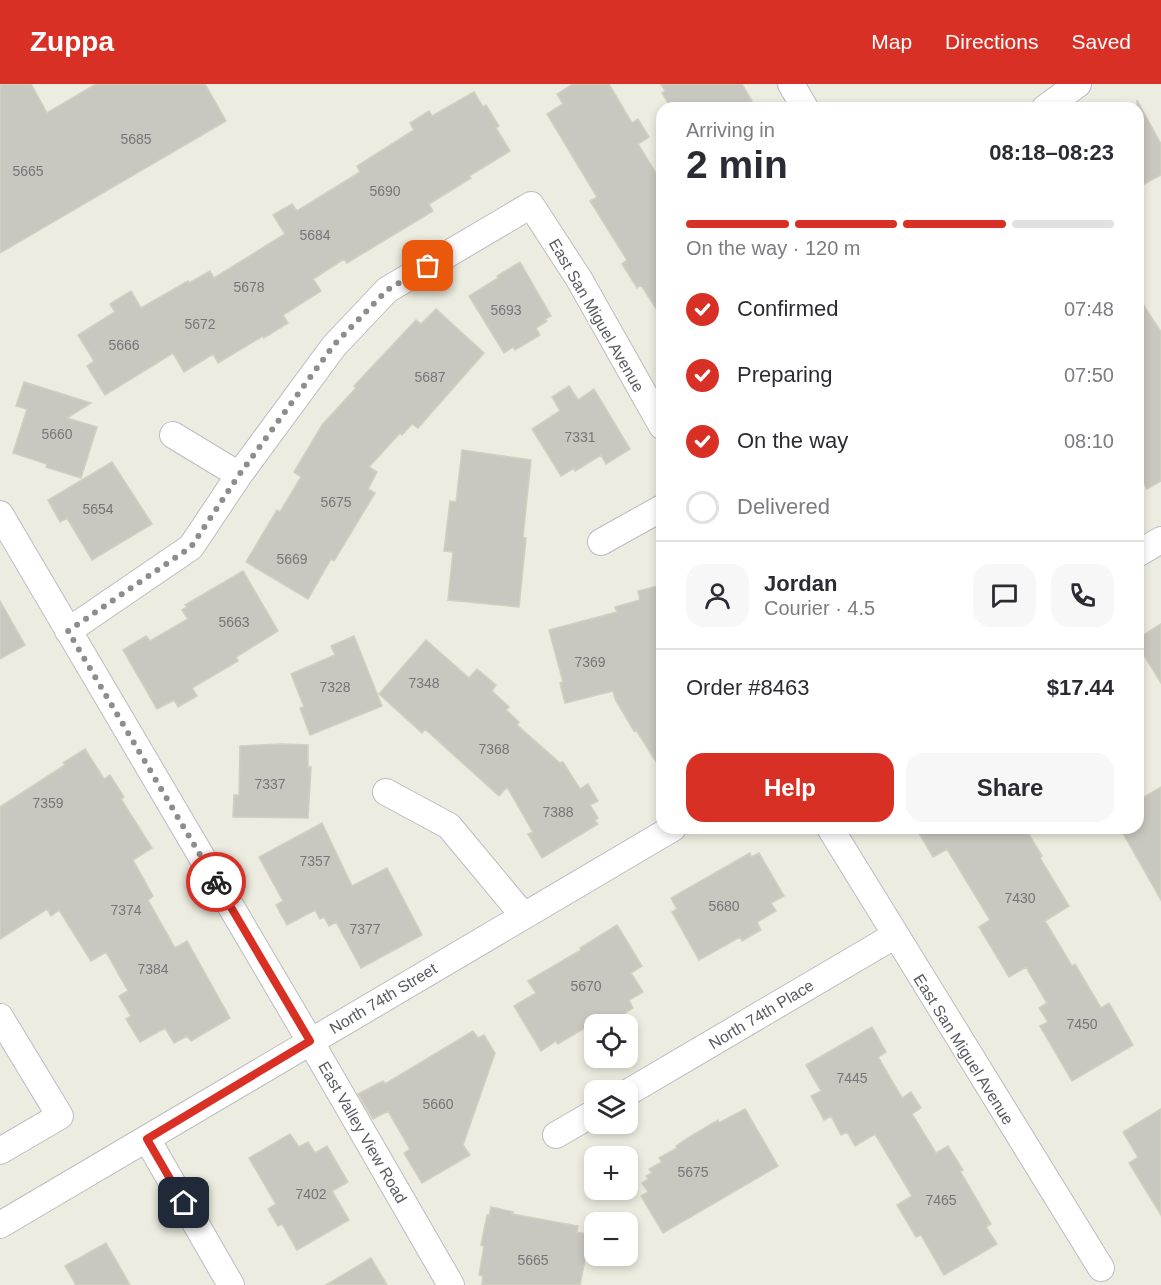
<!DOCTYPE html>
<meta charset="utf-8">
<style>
:root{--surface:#fff;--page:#f7f7f7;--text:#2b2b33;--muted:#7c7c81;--line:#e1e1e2;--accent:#d93025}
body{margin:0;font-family:Helvetica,sans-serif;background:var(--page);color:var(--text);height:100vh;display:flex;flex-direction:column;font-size:22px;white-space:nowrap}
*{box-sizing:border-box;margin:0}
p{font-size:20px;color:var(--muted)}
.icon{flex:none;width:33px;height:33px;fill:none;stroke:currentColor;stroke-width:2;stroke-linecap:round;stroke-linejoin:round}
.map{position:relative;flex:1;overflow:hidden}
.panel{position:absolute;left:656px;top:18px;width:488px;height:732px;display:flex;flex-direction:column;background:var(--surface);border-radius:18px;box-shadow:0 3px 9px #0003}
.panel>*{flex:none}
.tools{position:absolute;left:584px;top:930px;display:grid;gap:12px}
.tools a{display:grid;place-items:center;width:54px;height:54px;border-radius:12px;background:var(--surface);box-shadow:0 3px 9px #0003;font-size:30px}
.pin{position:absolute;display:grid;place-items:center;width:51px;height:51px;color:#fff;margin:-26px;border-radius:12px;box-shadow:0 3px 9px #0006}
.courier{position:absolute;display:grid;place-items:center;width:60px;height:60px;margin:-30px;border:4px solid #d93025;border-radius:50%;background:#fff;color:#222;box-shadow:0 2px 8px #0007}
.head em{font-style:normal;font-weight:600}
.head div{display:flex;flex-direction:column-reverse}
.head{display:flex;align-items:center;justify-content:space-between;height:102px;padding:0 30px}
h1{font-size:39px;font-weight:600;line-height:45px}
.bar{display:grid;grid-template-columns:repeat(4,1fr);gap:9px 6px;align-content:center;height:72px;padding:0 30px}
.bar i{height:8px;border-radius:4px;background:var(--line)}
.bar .active{background:var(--accent)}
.bar p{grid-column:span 4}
.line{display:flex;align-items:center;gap:15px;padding:0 30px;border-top:2px solid var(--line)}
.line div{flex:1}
.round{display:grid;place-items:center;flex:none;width:63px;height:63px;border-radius:18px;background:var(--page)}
ol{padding:0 30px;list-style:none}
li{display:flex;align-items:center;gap:18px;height:66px}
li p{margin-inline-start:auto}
li .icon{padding:6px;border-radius:50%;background:var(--accent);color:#fff;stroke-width:4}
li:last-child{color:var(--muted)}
li i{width:33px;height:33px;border:3px solid var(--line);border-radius:50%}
.cta{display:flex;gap:12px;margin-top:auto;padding:12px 30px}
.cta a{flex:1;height:69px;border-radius:18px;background:var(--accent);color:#fff;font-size:24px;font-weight:600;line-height:69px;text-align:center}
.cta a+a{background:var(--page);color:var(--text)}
header{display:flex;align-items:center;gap:36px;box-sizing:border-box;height:84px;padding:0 30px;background:var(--accent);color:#fff}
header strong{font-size:28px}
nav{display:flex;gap:33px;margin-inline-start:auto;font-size:21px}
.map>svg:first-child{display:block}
.building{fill:#c9c8c0;stroke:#d1cfbf;stroke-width:1.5}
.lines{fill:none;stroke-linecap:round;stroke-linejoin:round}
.street-casing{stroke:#bbbcc2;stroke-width:28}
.street{stroke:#fff;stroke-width:26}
.done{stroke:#8c8e8e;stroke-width:6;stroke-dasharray:0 10.8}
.route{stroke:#d93025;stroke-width:8}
.labels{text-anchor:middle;stroke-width:4.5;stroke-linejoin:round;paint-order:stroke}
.number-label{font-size:14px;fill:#75767a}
.street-label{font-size:16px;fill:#595b62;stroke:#fff}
</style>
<header>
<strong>Zuppa</strong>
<nav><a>Map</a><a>Directions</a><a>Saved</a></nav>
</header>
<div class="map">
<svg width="1161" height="1201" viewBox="0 0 1161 1201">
<rect width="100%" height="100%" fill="#ecece0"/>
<path class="building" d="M 0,0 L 31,0 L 47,29 L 96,0 L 205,0 L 226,37 L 0,169 Z
M 573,0 L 609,0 L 632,39 L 638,35 L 649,53 L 638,60 L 662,99 L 662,234 L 641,201 L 637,204 L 622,180 L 627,176 L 590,117 L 597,113 L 547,30 L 563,20 L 557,10 Z
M 661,0 L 742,0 L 752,17 L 741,24 L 671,24 L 662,9 L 665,7 Z
M 474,8 L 483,23 L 486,21 L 499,42 L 496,44 L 510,67 L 469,92 L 471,94 L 429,120 L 433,127 L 347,179 L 344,175 L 313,195 L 321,207 L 283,231 L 288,239 L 264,254 L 263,252 L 218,279 L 213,270 L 184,288 L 173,269 L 105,311 L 87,282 L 94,277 L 78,251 L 115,228 L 110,220 L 131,207 L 141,224 L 188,197 L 189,199 L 210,187 L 214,194 L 285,150 L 273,131 L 292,120 L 297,127 L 360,88 L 357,82 L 414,46 L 410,39 L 429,27 L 432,32 Z
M 1137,16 L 1161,60 L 1161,91 L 1137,104 Z
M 520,178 L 551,232 L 545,235 L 547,237 L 536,244 L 540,251 L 515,266 L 513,263 L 504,269 L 469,212 L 498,194 L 497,192 Z
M 1137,211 L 1161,248 L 1161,397 L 1147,405 L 1137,386 Z
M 436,225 L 484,269 L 418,344 L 412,340 L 402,351 L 400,349 L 369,383 L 377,388 L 368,405 L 375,409 L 334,477 L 331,475 L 308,515 L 246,478 L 277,426 L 280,428 L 301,393 L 294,388 L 322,341 L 356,304 L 354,302 L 416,236 L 421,240 Z
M 24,298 L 91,319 L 67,334 L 97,343 L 81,394 L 46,383 L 47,380 L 13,369 L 27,325 L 16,322 Z
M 569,302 L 578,316 L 594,305 L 630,365 L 606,380 L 601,371 L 575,387 L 574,384 L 561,392 L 532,345 L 560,327 L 552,313 Z
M 462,366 L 531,376 L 523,453 L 526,454 L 519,523 L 448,516 L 453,468 L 444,467 L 450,417 L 456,418 Z
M 112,378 L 152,440 L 92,476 L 67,434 L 60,438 L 48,416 Z
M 243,487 L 278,547 L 236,573 L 238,577 L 192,604 L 197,612 L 178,623 L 174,616 L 157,625 L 123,566 L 146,552 L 150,557 L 188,535 L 182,526 L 187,523 L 185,521 Z
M 662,501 L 662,687 L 636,646 L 634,647 L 615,615 L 613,607 L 565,619 L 560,599 L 563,598 L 549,546 L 617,528 L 615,523 L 640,516 L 638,507 Z
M 0,517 L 25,561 L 0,575 Z
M 1161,540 L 1161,599 L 1137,560 L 1137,555 Z
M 354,552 L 382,622 L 310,651 L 300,624 L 304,623 L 291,590 L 335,571 L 331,562 Z
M 426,556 L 469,594 L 477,585 L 496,601 L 492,607 L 509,623 L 506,626 L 519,638 L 517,641 L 560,679 L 563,678 L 580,705 L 588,700 L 598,717 L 590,721 L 598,734 L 595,736 L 598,740 L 542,774 L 528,750 L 533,748 L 507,703 L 499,712 L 425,645 L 422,649 L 379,610 Z
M 281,660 L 308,661 L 308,683 L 311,683 L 308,734 L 233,733 L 234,711 L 239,711 L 240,662 Z
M 85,665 L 104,695 L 110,691 L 124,713 L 121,715 L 152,764 L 133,776 L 153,812 L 148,816 L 175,864 L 187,857 L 230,934 L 191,957 L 187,952 L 174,959 L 165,944 L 140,958 L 126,935 L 131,932 L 119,912 L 128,907 L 106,868 L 91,877 L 59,826 L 51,832 L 47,825 L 0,855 L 0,723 L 65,681 L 63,679 Z
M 1161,703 L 1161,816 L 1120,744 L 1137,744 L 1137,717 Z
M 322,739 L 352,802 L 387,784 L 422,851 L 361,884 L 336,838 L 329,842 L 324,833 L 320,835 L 315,826 L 287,841 L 276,821 L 283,817 L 259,773 Z
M 916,744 L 1025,744 L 1042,772 L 1040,774 L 1069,822 L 1045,837 L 1072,882 L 1075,880 L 1101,924 L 1109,919 L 1133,961 L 1072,997 L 1040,942 L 1048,938 L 1039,924 L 1047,919 L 1026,883 L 1009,893 L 979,843 L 990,836 L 947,765 L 933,773 Z
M 750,769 L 751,773 L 759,769 L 784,812 L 771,819 L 776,827 L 757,838 L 761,846 L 742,857 L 740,853 L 699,876 L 672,828 L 677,825 L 671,814 Z
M 617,841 L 642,882 L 631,889 L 643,908 L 629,916 L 633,924 L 608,940 L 591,940 L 558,960 L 556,957 L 541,967 L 514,922 L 536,909 L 528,897 L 581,866 L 580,864 Z
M 872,943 L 886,968 L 878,973 L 902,1014 L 911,1008 L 921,1024 L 912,1030 L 936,1069 L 948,1062 L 963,1086 L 960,1087 L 991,1140 L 986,1143 L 997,1160 L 944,1191 L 921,1151 L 916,1153 L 897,1121 L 912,1112 L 875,1050 L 855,1062 L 847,1048 L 841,1051 L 831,1032 L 824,1036 L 811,1012 L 821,1007 L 806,981 Z
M 473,947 L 478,954 L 484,951 L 495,969 L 463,1061 L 470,1071 L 422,1099 L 404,1069 L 410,1065 L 388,1027 L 373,1035 L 358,1010 L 383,997 L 385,1000 Z
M 745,1025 L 778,1082 L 663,1149 L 641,1112 L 648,1108 L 642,1099 L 648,1095 L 646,1092 L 652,1089 L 649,1085 L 662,1078 L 659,1074 L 677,1064 L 676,1062 L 688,1054 L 718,1036 L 719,1039 Z
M 1161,1025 L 1161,1131 L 1129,1079 L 1138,1073 L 1123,1048 Z
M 290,1050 L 299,1063 L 308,1058 L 315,1069 L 327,1062 L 348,1098 L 332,1107 L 349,1136 L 297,1166 L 282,1140 L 278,1142 L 268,1125 L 276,1120 L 249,1074 Z
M 491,1123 L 513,1128 L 512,1130 L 578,1142 L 577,1148 L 590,1151 L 580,1201 L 482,1201 L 483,1192 L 479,1191 L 484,1162 L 481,1161 L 487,1131 L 489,1132 Z
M 106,1159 L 130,1201 L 76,1201 L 65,1182 Z
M 371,1174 L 387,1201 L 326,1201 Z"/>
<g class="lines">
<g class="street-casing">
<path id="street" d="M 791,0 L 805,24
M 1045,24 L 1078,0
M 173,351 L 239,391
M 0,430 L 320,974 L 451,1201
M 601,458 L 662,424
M 1137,470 L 1161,456
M 68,547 L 191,463 L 239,391 L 334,262 L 387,206 L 531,121 L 579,195 L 662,342
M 386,708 L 449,742 L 523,831
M 830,744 L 1101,1184
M 0,933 L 60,1032 L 0,1067
M 627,1009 L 894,852
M 556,1051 L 594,1029
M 147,1055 L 231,1201
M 0,1141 L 673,744"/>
</g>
<use href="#street" class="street"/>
</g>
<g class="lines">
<path class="done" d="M 216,798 L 68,547 L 191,463 L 239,391 L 333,262 L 387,206 L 428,182"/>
<path class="route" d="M 184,1119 L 147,1055 L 310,957 L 216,798"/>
</g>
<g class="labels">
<g class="number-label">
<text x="136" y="60">5685</text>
<text x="28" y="92">5665</text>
<text x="385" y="112">5690</text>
<text x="315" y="156">5684</text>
<text x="249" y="208">5678</text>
<text x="506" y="231">5693</text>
<text x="200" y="245">5672</text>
<text x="124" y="266">5666</text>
<text x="430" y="298">5687</text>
<text x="57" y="355">5660</text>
<text x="580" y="358">7331</text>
<text x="336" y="423">5675</text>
<text x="98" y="430">5654</text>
<text x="292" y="480">5669</text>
<text x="234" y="543">5663</text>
<text x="590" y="583">7369</text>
<text x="424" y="604">7348</text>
<text x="335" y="608">7328</text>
<text x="494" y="670">7368</text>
<text x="270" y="705">7337</text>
<text x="48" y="724">7359</text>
<text x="558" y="733">7388</text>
<text x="315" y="782">7357</text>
<text x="1020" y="819">7430</text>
<text x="724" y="827">5680</text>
<text x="126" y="831">7374</text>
<text x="365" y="850">7377</text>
<text x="153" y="890">7384</text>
<text x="586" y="907">5670</text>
<text x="1082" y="945">7450</text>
<text x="852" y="999">7445</text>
<text x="438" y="1025">5660</text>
<text x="693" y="1093">5675</text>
<text x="311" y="1115">7402</text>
<text x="941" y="1121">7465</text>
<text x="533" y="1181">5665</text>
</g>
<g class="street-label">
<text transform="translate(597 231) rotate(60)" y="6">East San Miguel Avenue</text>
<text transform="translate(383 914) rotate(-31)" y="6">North 74th Street</text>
<text transform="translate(761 930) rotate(-31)" y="6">North 74th Place</text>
<text transform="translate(964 965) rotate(58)" y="6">East San Miguel Avenue</text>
<text transform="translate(363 1048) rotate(60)" y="6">East Valley View Road</text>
</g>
</g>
</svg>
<div class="tools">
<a><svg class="icon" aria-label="locate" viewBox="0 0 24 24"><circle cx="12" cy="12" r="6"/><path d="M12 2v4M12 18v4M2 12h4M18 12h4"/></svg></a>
<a><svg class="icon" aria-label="layers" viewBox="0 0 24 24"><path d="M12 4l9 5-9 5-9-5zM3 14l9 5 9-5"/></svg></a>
<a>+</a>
<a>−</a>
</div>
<div class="pin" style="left:428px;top:182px;background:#ea580c"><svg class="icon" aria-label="bag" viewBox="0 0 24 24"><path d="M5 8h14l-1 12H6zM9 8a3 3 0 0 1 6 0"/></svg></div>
<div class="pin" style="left:184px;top:1119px;background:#1f2937"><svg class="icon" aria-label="home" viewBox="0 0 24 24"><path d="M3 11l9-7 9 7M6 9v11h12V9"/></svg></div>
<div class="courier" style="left:216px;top:798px"><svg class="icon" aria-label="bike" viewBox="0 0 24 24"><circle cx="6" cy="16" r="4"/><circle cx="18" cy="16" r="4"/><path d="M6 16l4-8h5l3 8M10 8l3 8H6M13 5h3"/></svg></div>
<section class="panel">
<div class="head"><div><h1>2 min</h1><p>Arriving in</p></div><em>08:18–08:23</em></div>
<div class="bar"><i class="active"></i><i class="active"></i><i class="active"></i><i></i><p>On the way · 120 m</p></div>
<ol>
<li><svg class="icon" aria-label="check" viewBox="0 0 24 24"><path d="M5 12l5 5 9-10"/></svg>Confirmed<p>07:48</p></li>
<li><svg class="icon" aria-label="check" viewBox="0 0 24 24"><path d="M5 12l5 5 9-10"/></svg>Preparing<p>07:50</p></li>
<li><svg class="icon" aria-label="check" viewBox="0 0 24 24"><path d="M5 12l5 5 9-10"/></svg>On the way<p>08:10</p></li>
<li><i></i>Delivered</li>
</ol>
<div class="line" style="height:108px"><a class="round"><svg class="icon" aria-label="person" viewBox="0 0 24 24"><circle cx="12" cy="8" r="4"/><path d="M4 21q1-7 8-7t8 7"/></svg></a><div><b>Jordan</b><p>Courier · 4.5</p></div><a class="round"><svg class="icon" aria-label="chat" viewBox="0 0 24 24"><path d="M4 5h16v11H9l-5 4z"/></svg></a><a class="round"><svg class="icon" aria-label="phone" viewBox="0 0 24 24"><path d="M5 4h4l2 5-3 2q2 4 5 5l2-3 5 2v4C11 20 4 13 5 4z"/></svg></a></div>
<div class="line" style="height:78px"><div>Order #8463</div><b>$17.44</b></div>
<div class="cta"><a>Help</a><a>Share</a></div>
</section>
</div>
